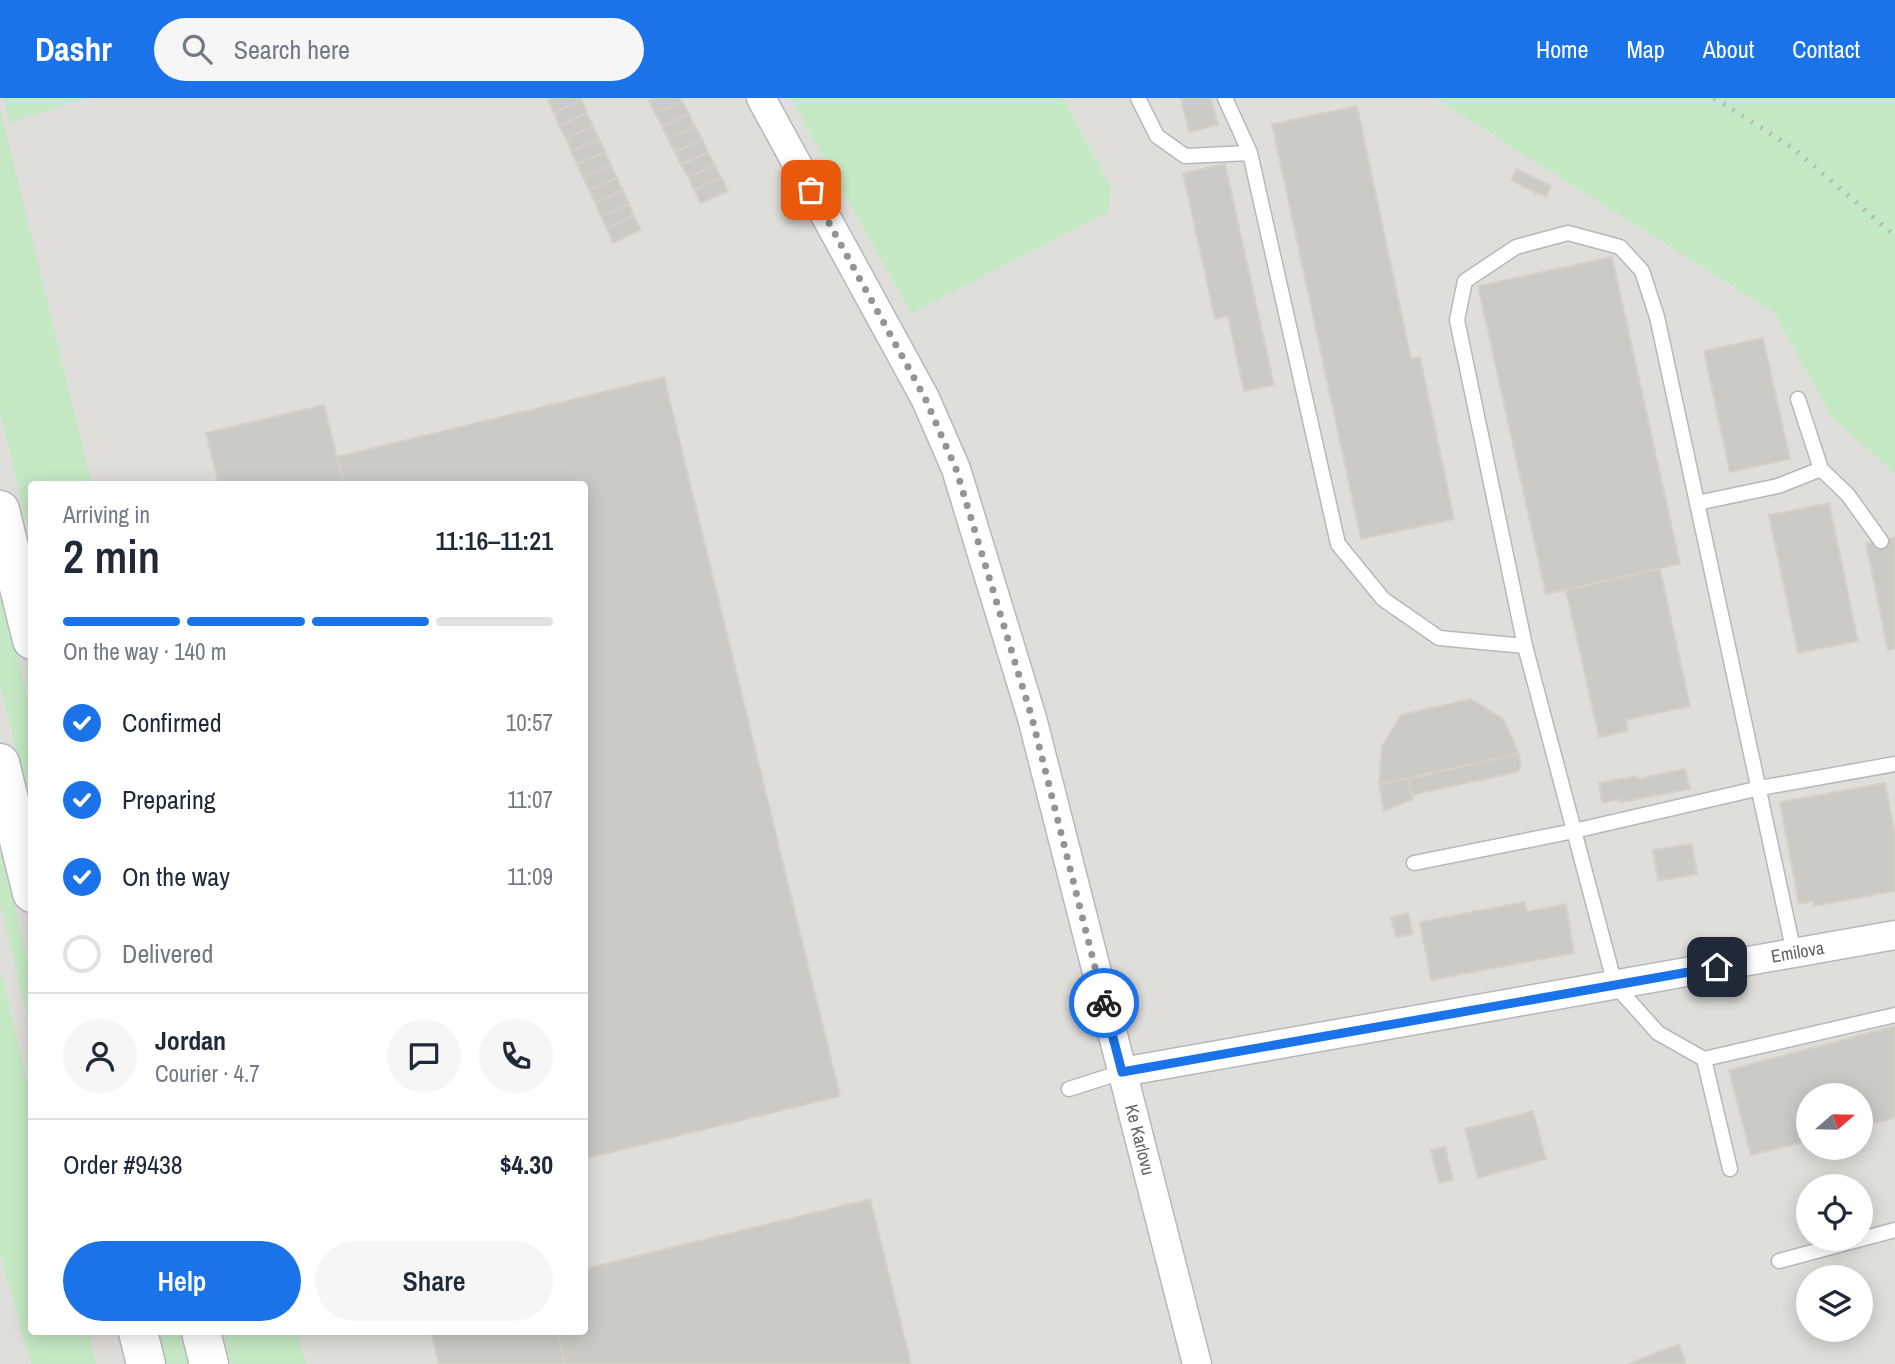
<!DOCTYPE html>
<meta charset="utf-8">
<style>
:root{--surface:#fff;--page:#f6f6f7;--text:#1f2937;--muted:#747a83;--line:#e0e1e3;--accent:#1a73e8}
body{margin:0;font-family:"Archivo Narrow",sans-serif;background:var(--page);color:var(--text);height:100vh;display:flex;flex-direction:column;font-size:26px;white-space:nowrap}
*{box-sizing:border-box;margin:0}
p{font-size:23px;color:var(--muted)}
.icon{flex:none;width:38px;height:38px;fill:none;stroke:currentColor;stroke-width:2;stroke-linecap:round;stroke-linejoin:round}
.map{position:relative;flex:1;overflow:hidden}
.details{position:absolute;left:28px;top:383px;width:560px;height:854px;display:flex;flex-direction:column;background:var(--surface);border-radius:7px;box-shadow:0 4px 18px #0003}
.details>*{flex:none}
.needle{width:46px;rotate:70deg}
.buttons{position:absolute;left:1796px;top:985px;display:grid;gap:14px}
.buttons a{display:grid;place-items:center;width:77px;height:77px;border-radius:50%;background:var(--surface);box-shadow:0 4px 18px #0003;font-size:35px}
.pin{position:absolute;display:grid;place-items:center;width:60px;height:60px;color:#fff;margin:-30px;border-radius:14px;box-shadow:0 4px 10px #0006}
.courier{position:absolute;display:grid;place-items:center;width:70px;height:70px;margin:-35px;border:5px solid #1a73e8;border-radius:50%;background:#fff;color:#222;box-shadow:0 2px 9px #0007}
.head em{font-style:normal;font-weight:600}
.head div{display:flex;flex-direction:column-reverse}
.head{display:flex;align-items:center;justify-content:space-between;height:119px;padding:0 35px}
h1{font-size:46px;font-weight:600;line-height:52px}
.bar{display:grid;grid-template-columns:repeat(4,1fr);gap:10px 7px;align-content:center;height:84px;padding:0 35px}
.bar i{height:9px;border-radius:5px;background:var(--line)}
.bar .selected{background:var(--accent)}
.bar p{grid-column:span 4}
.line{display:flex;align-items:center;gap:18px;padding:0 35px;border-top:2px solid var(--line)}
.line div{flex:1}
.round{display:grid;place-items:center;flex:none;width:74px;height:74px;border-radius:37px;background:var(--page)}
ol{padding:0 35px;list-style:none}
li{display:flex;align-items:center;gap:21px;height:77px}
li p{margin-inline-start:auto}
li .icon{padding:7px;border-radius:50%;background:var(--accent);color:#fff;stroke-width:4}
li:last-child{color:var(--muted)}
li i{width:38px;height:38px;border:4px solid var(--line);border-radius:50%}
.button{display:flex;gap:14px;margin-top:auto;padding:14px 35px}
.button a{flex:1;height:80px;border-radius:42px;background:var(--accent);color:#fff;font-size:28px;font-weight:600;line-height:80px;text-align:center}
.button a+a{background:var(--page);color:var(--text)}
header{display:flex;align-items:center;gap:42px;box-sizing:border-box;height:98px;padding:0 35px;background:var(--accent);color:#fff}
header strong{font-size:33px}
nav{display:flex;gap:38px;margin-inline-start:auto;font-size:24px}
.search{width:490px;height:63px;background:var(--page);display:flex;align-items:center;gap:18px;box-sizing:border-box;padding:0 24px;border-radius:38px;color:var(--muted);font-size:26px}
.map>svg:first-child{display:block}
.industrial{fill:#e0deda;fill-rule:evenodd}
.green{fill:#c5e8c5}
.building{fill:#cccac5;stroke:#d6d1c6;stroke-width:2}
.lines{fill:none;stroke-linecap:round;stroke-linejoin:round}
.service-casing{stroke:#b5b8bc;stroke-width:17}
.minor-casing{stroke:#b5b8bc;stroke-width:31}
.secondary-casing{stroke:#b6babf;stroke-width:41}
.service{stroke:#fff;stroke-width:14}
.minor{stroke:#fff;stroke-width:28}
.secondary{stroke:#fff;stroke-width:38}
.rail{stroke:#b6b7b8;stroke-width:5;stroke-dasharray:2 9;stroke-linecap:butt}
.done{stroke:#929495;stroke-width:7;stroke-dasharray:0 12.6}
.route{stroke:#1a73e8;stroke-width:9}
.labels{text-anchor:middle;stroke-width:7;stroke-linejoin:round;paint-order:stroke}
.street-label{font-size:18px;fill:#5f6368;stroke:#fff}
</style>
<header>
<strong>Dashr</strong>
<div class="search"><svg class="icon" aria-label="search" viewBox="0 0 24 24"><circle cx="10" cy="10" r="6"/><path d="M15 15l6 6"/></svg>Search here</div>
<nav><a>Home</a><a>Map</a><a>About</a><a>Contact</a></nav>
</header>
<div class="map">
<svg width="1895" height="1266" viewBox="0 0 1895 1266">
<rect width="100%" height="100%" fill="#f1efe8"/>
<path class="industrial" d="M 0,0 L 790,0 L 911,216 L 1108,114 L 1111,89 L 1063,0 L 1434,0 L 1774,215 L 1831,319 L 1895,376 L 1895,1266 L 0,1266 ZM 32,387 L 584,387 L 584,1234 L 32,1234 ZM 1808,998 L 1860,998 L 1860,1050 L 1808,1050 ZM 1808,1088 L 1860,1088 L 1860,1141 L 1808,1141 ZM 1808,1180 L 1860,1180 L 1860,1232 L 1808,1232 Z"/>
<path class="green" d="M 3,0 L 88,0 L 10,25 Z
M 790,0 L 1063,0 L 1111,89 L 1108,114 L 911,216 Z
M 1434,0 L 1895,0 L 1895,376 L 1831,319 L 1774,215 Z
M 0,10 L 92,387 L 32,387 L 31,444 L 0,313 Z
M 0,483 L 31,614 L 31,715 L 0,585 Z
M 0,747 L 31,876 L 31,935 L 0,805 Z
M 0,870 L 31,999 L 32,1234 L 88,1234 L 96,1266 L 31,1266 L 0,1156 Z
M 157,1234 L 182,1234 L 190,1266 L 165,1266 Z
M 223,1234 L 298,1234 L 306,1266 L 231,1266 Z"/>
<path class="building" d="M 551,0 L 580,0 L 581,2 L 554,15 L 548,2 Z
M 654,0 L 681,0 L 682,3 L 655,15 L 649,3 Z
M 1181,0 L 1211,0 L 1218,27 L 1189,34 Z
M 581,2 L 587,15 L 559,28 L 554,15 Z
M 682,3 L 689,16 L 662,28 L 655,15 Z
M 1357,8 L 1411,261 L 1420,259 L 1454,421 L 1361,441 L 1272,26 Z
M 587,15 L 593,28 L 566,40 L 559,28 Z
M 689,16 L 695,28 L 668,41 L 662,28 Z
M 593,28 L 599,41 L 571,53 L 566,40 Z
M 695,28 L 702,41 L 675,54 L 668,41 Z
M 599,41 L 605,54 L 577,66 L 571,53 Z
M 702,41 L 708,54 L 681,67 L 675,54 Z
M 605,54 L 611,67 L 583,79 L 577,66 Z
M 708,54 L 715,67 L 688,79 L 681,67 Z
M 1225,66 L 1274,287 L 1244,293 L 1228,218 L 1215,221 L 1183,75 Z
M 611,67 L 617,80 L 589,92 L 583,79 Z
M 715,67 L 721,79 L 694,92 L 688,79 Z
M 1516,71 L 1551,88 L 1546,99 L 1538,95 L 1535,97 L 1536,95 L 1511,82 Z
M 721,79 L 728,93 L 701,105 L 694,92 Z
M 617,80 L 623,92 L 595,105 L 589,92 Z
M 623,92 L 629,106 L 601,118 L 595,105 Z
M 629,106 L 634,118 L 607,131 L 601,118 Z
M 634,118 L 641,132 L 613,145 L 607,131 Z
M 1612,159 L 1680,466 L 1546,496 L 1478,188 Z
M 1763,240 L 1790,361 L 1730,374 L 1704,253 Z
M 664,279 L 840,998 L 584,1061 L 584,387 L 344,387 L 337,359 Z
M 324,307 L 344,387 L 219,387 L 206,335 Z
M 1829,405 L 1858,543 L 1798,555 L 1769,417 Z
M 1895,439 L 1895,550 L 1888,552 L 1866,445 Z
M 1660,471 L 1690,608 L 1626,622 L 1628,633 L 1599,639 L 1566,492 Z
M 1471,601 L 1503,621 L 1519,656 L 1379,686 L 1382,648 L 1401,617 Z
M 1519,656 L 1521,669 L 1517,674 L 1411,697 L 1408,681 Z
M 1685,671 L 1690,691 L 1621,704 L 1621,701 L 1602,705 L 1599,685 L 1636,678 L 1637,681 Z
M 1408,681 L 1413,701 L 1384,713 L 1379,686 Z
M 1885,685 L 1895,738 L 1895,793 L 1814,808 L 1813,803 L 1799,806 L 1780,704 Z
M 1692,746 L 1697,776 L 1658,783 L 1653,752 Z
M 1525,804 L 1527,814 L 1566,806 L 1574,855 L 1431,882 L 1420,824 Z
M 1408,815 L 1413,836 L 1396,839 L 1391,819 Z
M 1895,928 L 1895,1020 L 1860,1029 L 1860,998 L 1808,998 L 1808,1043 L 1751,1057 L 1729,972 Z
M 1533,1013 L 1546,1061 L 1478,1080 L 1465,1031 Z
M 1445,1049 L 1453,1082 L 1439,1085 L 1431,1052 Z
M 870,1101 L 911,1266 L 565,1266 L 557,1234 L 584,1234 L 584,1171 Z
M 431,1234 L 557,1234 L 565,1266 L 439,1266 Z
M 1679,1246 L 1686,1266 L 1628,1266 Z"/>
<g class="lines">
<g class="service-casing">
<path id="service" d="M 1138,0 L 1157,38 L 1185,58 L 1250,55
M 1225,0 L 1250,55 L 1338,446 L 1383,501 L 1439,540 L 1525,548
M 1798,301 L 1821,371 L 1848,397 L 1881,443
M 1697,405 L 1778,388 L 1821,371
M 1414,765 L 1574,733 L 1760,690 L 1895,666
M 1794,855 L 1657,219 L 1642,173 L 1620,149 L 1568,135 L 1516,149 L 1465,183 L 1457,222 L 1525,548 L 1615,887 L 1658,935 L 1704,961 L 1895,917
M 1704,961 L 1730,1071
M 1069,991 L 1122,974
M 1779,1163 L 1895,1132"/>
</g>
<g class="minor-casing">
<g id="minor">
<path id="s1" d="M 761,0 L 925,300 L 956,371 L 1032,620 L 1197,1266"/>
<path id="s2" d="M 1122,974 L 1895,837"/>
</g>
</g>
<g class="secondary-casing">
<path id="secondary" d="M 0,412 L 32,542
M 0,665 L 32,795
M 138,1234 L 146,1266
M 201,1234 L 209,1266"/>
</g>
<use href="#service" class="service"/>
<use href="#minor" class="minor"/>
<use href="#secondary" class="secondary"/>
<path class="rail" d="M 1714,0 L 1793,50 L 1895,138"/>
</g>
<g class="lines">
<path class="done" d="M 811,92 L 925,300 L 956,371 L 1032,620 L 1104,905"/>
<path class="route" d="M 1104,905 L 1122,974 L 1717,869"/>
</g>
<g class="labels">
<g class="street-label">
<text dy="6" stroke="none"><textPath href="#s2" startOffset="686">Emilova</textPath></text>
<text dy="6" stroke="none"><textPath href="#s1" startOffset="1115">Ke Karlovu</textPath></text>
</g>
</g>
</svg>
<div class="buttons">
<a><svg class="needle" viewBox="-14 -14 28 28"><path d="M0-13l5 13h-10z" fill="#e53935"/><path d="M0 13l5-13h-10z" fill="#747a83"/></svg></a>
<a><svg class="icon" aria-label="locate" viewBox="0 0 24 24"><circle cx="12" cy="12" r="6"/><path d="M12 2v4M12 18v4M2 12h4M18 12h4"/></svg></a>
<a><svg class="icon" aria-label="layers" viewBox="0 0 24 24"><path d="M12 4l9 5-9 5-9-5zM3 14l9 5 9-5"/></svg></a>
</div>
<div class="pin" style="left:811px;top:92px;background:#ea580c"><svg class="icon" aria-label="bag" viewBox="0 0 24 24"><path d="M5 8h14l-1 12H6zM9 8a3 3 0 0 1 6 0"/></svg></div>
<div class="pin" style="left:1717px;top:869px;background:#1f2937"><svg class="icon" aria-label="home" viewBox="0 0 24 24"><path d="M3 11l9-7 9 7M6 9v11h12V9"/></svg></div>
<div class="courier" style="left:1104px;top:905px"><svg class="icon" aria-label="bike" viewBox="0 0 24 24"><circle cx="6" cy="16" r="4"/><circle cx="18" cy="16" r="4"/><path d="M6 16l4-8h5l3 8M10 8l3 8H6M13 5h3"/></svg></div>
<section class="details">
<div class="head"><div><h1>2 min</h1><p>Arriving in</p></div><em>11:16–11:21</em></div>
<div class="bar"><i class="selected"></i><i class="selected"></i><i class="selected"></i><i></i><p>On the way · 140 m</p></div>
<ol>
<li><svg class="icon" aria-label="check" viewBox="0 0 24 24"><path d="M5 12l5 5 9-10"/></svg>Confirmed<p>10:57</p></li>
<li><svg class="icon" aria-label="check" viewBox="0 0 24 24"><path d="M5 12l5 5 9-10"/></svg>Preparing<p>11:07</p></li>
<li><svg class="icon" aria-label="check" viewBox="0 0 24 24"><path d="M5 12l5 5 9-10"/></svg>On the way<p>11:09</p></li>
<li><i></i>Delivered</li>
</ol>
<div class="line" style="height:126px"><a class="round"><svg class="icon" aria-label="person" viewBox="0 0 24 24"><circle cx="12" cy="8" r="4"/><path d="M4 21q1-7 8-7t8 7"/></svg></a><div><b>Jordan</b><p>Courier · 4.7</p></div><a class="round"><svg class="icon" aria-label="chat" viewBox="0 0 24 24"><path d="M4 5h16v11H9l-5 4z"/></svg></a><a class="round"><svg class="icon" aria-label="phone" viewBox="0 0 24 24"><path d="M5 4h4l2 5-3 2q2 4 5 5l2-3 5 2v4C11 20 4 13 5 4z"/></svg></a></div>
<div class="line" style="height:91px"><div>Order #9438</div><b>$4.30</b></div>
<div class="button"><a>Help</a><a>Share</a></div>
</section>
</div>
